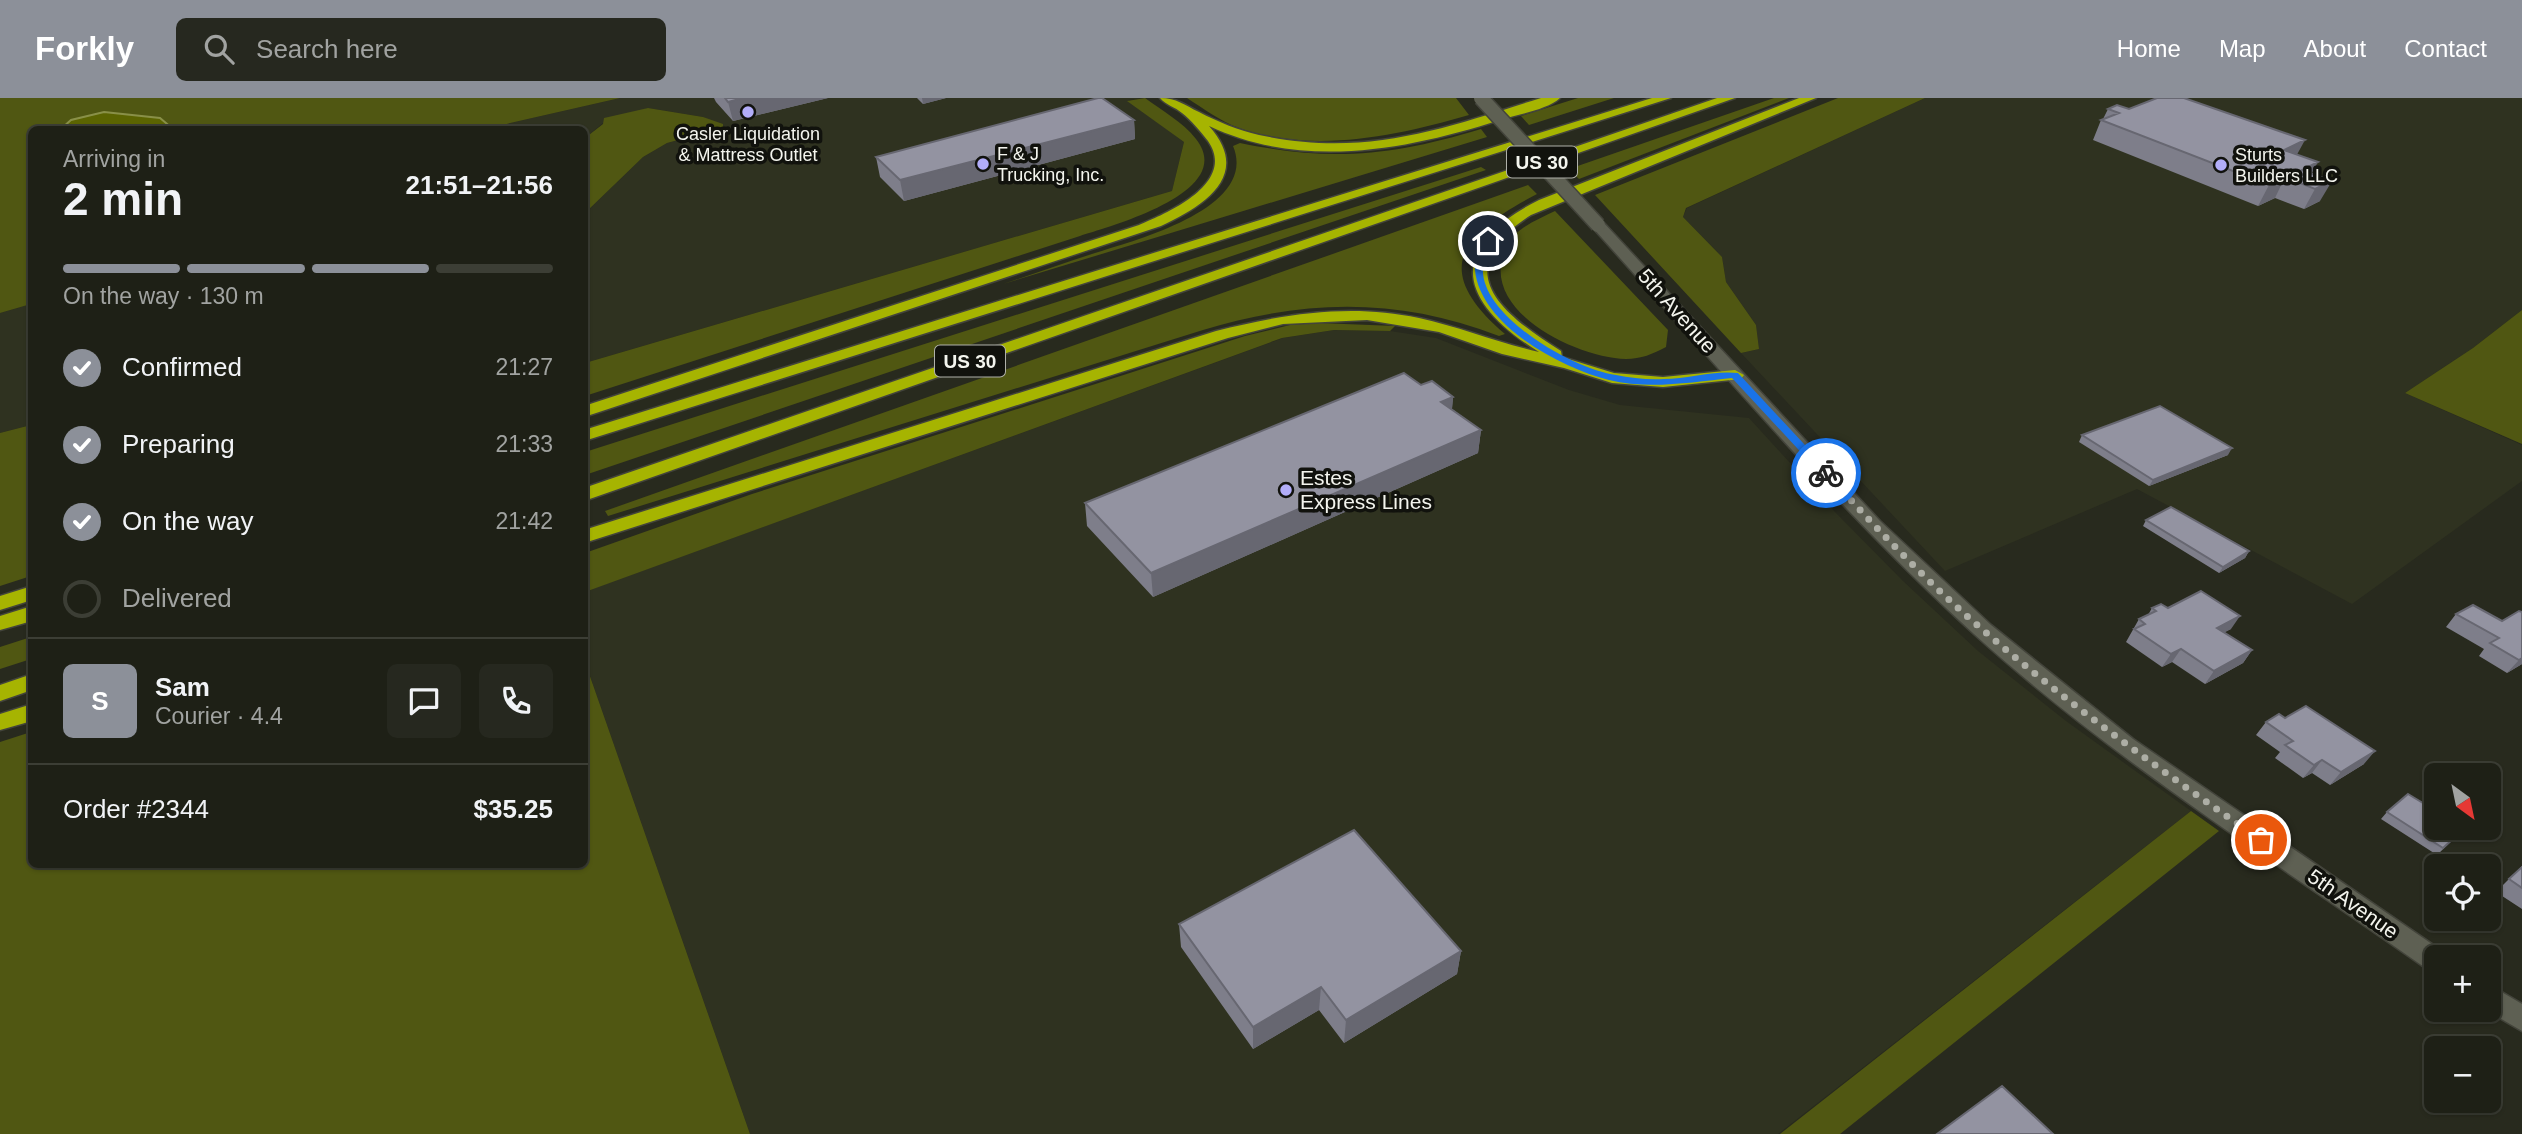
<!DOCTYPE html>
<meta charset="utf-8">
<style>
:root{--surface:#1e2016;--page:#26281f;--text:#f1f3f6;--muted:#a1a3a1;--line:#3c3e35;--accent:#8c9099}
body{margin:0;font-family:Arial,sans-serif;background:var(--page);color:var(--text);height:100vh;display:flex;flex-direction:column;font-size:26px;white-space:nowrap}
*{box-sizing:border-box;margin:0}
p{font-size:23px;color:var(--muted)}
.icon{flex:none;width:38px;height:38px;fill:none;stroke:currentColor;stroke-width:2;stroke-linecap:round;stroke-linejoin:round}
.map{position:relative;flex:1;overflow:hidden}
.sheet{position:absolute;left:28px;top:28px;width:560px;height:742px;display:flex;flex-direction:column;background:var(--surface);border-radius:10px;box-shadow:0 2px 5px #0004,0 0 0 2px var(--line)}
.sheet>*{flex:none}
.needle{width:46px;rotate:147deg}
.fabs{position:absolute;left:2424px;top:665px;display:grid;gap:14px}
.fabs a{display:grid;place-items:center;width:77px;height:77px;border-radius:10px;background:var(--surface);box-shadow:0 2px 5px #0004,0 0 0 2px var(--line);font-size:35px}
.pin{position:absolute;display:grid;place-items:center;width:60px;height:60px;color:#fff;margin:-30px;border:4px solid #fff;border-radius:50%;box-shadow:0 2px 7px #0007}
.courier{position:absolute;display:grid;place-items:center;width:70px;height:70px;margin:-35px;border:5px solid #1a73e8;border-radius:50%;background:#fff;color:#222;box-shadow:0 2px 9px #0007}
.overview em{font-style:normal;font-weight:700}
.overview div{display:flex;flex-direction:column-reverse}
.overview{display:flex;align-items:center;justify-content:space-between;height:119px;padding:0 35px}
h1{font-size:46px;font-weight:700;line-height:52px}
.bar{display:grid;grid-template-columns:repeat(4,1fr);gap:10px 7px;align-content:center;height:84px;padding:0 35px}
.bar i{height:9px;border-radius:5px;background:var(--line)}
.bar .on{background:var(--accent)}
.bar p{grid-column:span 4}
.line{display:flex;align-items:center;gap:18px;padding:0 35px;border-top:2px solid var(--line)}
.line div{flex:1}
.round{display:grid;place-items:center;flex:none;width:74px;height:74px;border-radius:10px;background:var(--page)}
ol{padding:0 35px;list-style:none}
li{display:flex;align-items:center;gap:21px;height:77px}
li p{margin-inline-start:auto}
li .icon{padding:7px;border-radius:50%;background:var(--accent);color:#fff;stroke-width:4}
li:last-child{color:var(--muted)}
li i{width:38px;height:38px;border:4px solid var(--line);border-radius:50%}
header{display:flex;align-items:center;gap:42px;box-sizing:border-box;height:98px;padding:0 35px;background:var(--accent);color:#fff}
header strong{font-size:33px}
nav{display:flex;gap:38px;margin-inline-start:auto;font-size:24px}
.search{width:490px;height:63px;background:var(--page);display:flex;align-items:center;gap:18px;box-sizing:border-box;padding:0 24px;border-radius:10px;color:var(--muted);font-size:26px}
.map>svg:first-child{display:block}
.built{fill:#2f3220}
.green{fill:#505712}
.water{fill:#5b6401;stroke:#899048;stroke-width:2}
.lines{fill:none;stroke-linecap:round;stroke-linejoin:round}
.secondary-casing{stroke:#43443b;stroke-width:3}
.highway-casing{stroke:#43443b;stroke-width:3}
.secondary{fill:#5e6053;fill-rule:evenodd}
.highway{fill:#a6b401;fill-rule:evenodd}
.secondary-bridge-casing{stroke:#43443b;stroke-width:17;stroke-linecap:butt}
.secondary-bridge{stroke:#5e6053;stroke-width:14}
.wall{fill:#7e7e8a}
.shaded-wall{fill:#676771}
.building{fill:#9393a1;stroke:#676771;stroke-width:2}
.route{fill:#1a73e8}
.done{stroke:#adaea5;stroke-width:7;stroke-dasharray:0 12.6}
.poi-dot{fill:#b2adf9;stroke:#11120d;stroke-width:2.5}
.labels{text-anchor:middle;stroke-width:7;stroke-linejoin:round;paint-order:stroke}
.far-poi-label{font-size:18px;fill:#f4f5ee;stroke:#11120d;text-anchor:start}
.shield{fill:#11120d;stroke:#b0b1aa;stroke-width:2}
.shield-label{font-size:19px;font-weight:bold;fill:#f4f5ee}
.street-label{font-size:21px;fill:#f4f5ee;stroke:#11120d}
.poi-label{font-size:21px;fill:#f4f5ee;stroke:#11120d;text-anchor:start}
</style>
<header>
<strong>Forkly</strong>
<div class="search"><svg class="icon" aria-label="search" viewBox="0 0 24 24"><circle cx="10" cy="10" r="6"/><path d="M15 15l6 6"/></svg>Search here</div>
<nav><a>Home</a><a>Map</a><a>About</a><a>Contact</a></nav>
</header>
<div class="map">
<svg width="2522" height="1036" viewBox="0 0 2522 1036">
<rect width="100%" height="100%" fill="#282a1e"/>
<path class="built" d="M 620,0 L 1145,0 L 1128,2 L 1184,44 L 1172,93 L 585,265 L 585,115 L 643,59 L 667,45 L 723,30 L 703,19 L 648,10 L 603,25 L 585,40 L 584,32 L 480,32 Z
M 1925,0 L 2522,0 L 2522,212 L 2473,250 L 2405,295 L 2522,347 L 2522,383 L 2352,506 L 2137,391 L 1945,473 L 1741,255 L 1759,251 L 1756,227 L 1726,184 L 1722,159 L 1683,119 L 1687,110 Z
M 31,206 L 31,327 L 0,335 L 0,215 Z
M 1334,232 L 1390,233 L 1436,240 L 1569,292 L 1620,307 L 1749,320 L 1835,414 L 1903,483 L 1978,553 L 2066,623 L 2191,713 L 1778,1036 L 750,1036 L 585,564 L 584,494 L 1283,240 Z"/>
<path class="green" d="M 0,0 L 620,0 L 480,32 L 32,32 L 31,206 L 0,215 Z
M 1145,0 C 1161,12 1183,24 1196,41 C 1238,94 1111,128 1080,138 L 585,298 L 585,265 L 1172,93 L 1184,44 L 1127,3 Z
M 1187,0 L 1456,0 L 1469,17 C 1396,38 1315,56 1239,30 C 1220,23 1204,11 1187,0 Z
M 1578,0 L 1614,0 L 1529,27 L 1521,18 Z
M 1774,0 L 1789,0 L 1579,81 L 1569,71 Z
M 1838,0 L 1925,0 L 1686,110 L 1683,119 L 1722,159 L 1726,184 L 1756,227 L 1759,251 L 1741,255 L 1595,97 Z
M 648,10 L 703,19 L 723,26 L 723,30 L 667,45 L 643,59 L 585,115 L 585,40 L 603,26 L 604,20 Z
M 1481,31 L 1487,39 L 1003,186 C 1034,176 1064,165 1095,155 C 1136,142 1259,110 1233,48 L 1240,45 C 1331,64 1392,58 1481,31 Z
M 1481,69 L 1486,72 L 585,377 L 585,354 Z
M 1528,87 L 1537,96 C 1463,135 1428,170 1505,236 L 1499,238 C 1398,199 1305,201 1203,232 L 608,418 L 605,413 Z
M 1555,113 L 1668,232 L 1666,249 C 1653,256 1641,261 1626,261 C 1576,260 1472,210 1508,146 C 1517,129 1539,121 1555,113 Z
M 2522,212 L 2522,346 L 2405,295 L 2473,250 Z
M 1319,225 L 1395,228 L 1390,233 L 1334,232 L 1282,240 L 585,494 L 585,455 L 752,396 L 1245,238 L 1290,227 Z
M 31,327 L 31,478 L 0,488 L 0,335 Z
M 31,539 L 31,561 L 0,571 L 0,549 Z
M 585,564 L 750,1036 L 0,1036 L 0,644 L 31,634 L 32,766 L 584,766 Z
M 2191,713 L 2219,733 L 1840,1036 L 1780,1036 Z"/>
<path class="water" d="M 104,14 L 160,20 L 173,31 L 61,31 L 71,22 Z"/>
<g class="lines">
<g class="secondary-casing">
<path id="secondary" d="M 1598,123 L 1603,124 L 1880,423 L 1991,527 L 2133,641 L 2445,855 L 2448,859 L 2436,859 L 2436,875 L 2427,871 C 2276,765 2111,660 1974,536 C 1837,411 1717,267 1593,130 L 1591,127 Z
M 2488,886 L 2522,906 L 2522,933 L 2486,912 L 2488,912 Z"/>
</g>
<g class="highway-casing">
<path id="highway" d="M 1160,0 C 1177,0 1184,7 1199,14 C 1218,24 1238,32 1259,37 C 1365,60 1442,31 1541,0 L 1560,0 C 1547,12 1518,16 1500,22 C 1406,52 1303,72 1209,28 C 1253,77 1204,108 1161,128 L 584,319 L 584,308 L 1139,127 C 1168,115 1237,85 1208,43 C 1201,34 1191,22 1182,15 C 1175,9 1166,7 1160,0 Z
M 1652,0 L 1671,0 L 584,343 L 584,332 Z
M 1717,0 L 1735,0 L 584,403 L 584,390 Z
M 1799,0 L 1816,0 L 1531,117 C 1446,172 1501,215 1561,253 L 1562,259 L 1614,275 L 1663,279 L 1735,272 L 1744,277 L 1741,281 L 1663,289 L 1612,285 L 1564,270 L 1502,256 L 1439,234 L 1367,222 L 1283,226 L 1228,240 L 584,445 L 584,432 L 1216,233 C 1284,216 1350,205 1419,220 C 1460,229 1499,245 1539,254 C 1457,203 1445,149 1539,102 Z
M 32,488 L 32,502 L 0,512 L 0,498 Z
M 32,508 L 32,523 L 0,532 L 0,518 Z
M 32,576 L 32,592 L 0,603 L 0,587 Z
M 32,606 L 32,623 L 0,632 L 0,616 Z"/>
</g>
<use href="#secondary" class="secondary"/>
<use href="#highway" class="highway"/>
<g class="secondary-bridge-casing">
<path id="secondary-bridge" d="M 1481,0 L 1598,127"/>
</g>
<use href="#secondary-bridge" class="secondary-bridge"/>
</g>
<path class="wall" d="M 714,0 L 828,0 L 733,23 L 716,4 Z
M 917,0 L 946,0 L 923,6 Z
M 2108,11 L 2129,11 L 2297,57 L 2311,75 L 2320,103 L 2304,111 L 2275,100 L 2258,108 L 2093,42 L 2101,22 L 2103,21 Z
M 1134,22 L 1135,41 L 904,103 L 880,79 L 876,59 Z
M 1453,299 L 1452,311 L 1481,332 L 1478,355 L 1153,499 L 1087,428 L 1085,405 Z
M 2082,337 L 2228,357 L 2149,388 L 2079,344 Z
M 2146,422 L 2249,453 L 2245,460 L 2219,475 L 2143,428 Z
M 2152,510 L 2168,510 L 2231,531 L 2224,534 L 2252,552 L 2243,565 L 2205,586 L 2172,564 L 2162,569 L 2126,544 L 2139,521 L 2148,517 Z
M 2522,514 L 2522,566 L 2507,575 L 2479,558 L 2484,551 L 2446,529 L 2456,516 L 2502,523 Z
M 2266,624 L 2364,666 L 2330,687 L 2312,675 L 2303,680 L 2275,660 L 2280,654 L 2256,637 Z
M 2387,714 L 2464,731 L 2437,757 L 2381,721 Z
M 2522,768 L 2522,811 L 2496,794 Z
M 1179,826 L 1461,853 L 1457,876 L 1344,945 L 1319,912 L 1253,951 L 1181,849 Z"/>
<path class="shaded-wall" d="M 743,0 L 828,0 L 733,23 L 728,4 Z
M 922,0 L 946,0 L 923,6 Z
M 1134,22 L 1135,41 L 904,103 L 900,82 Z
M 2305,42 L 2294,62 L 2284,52 Z
M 2318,64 L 2307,84 L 2302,72 Z
M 2285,79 L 2275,100 L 2258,108 L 2269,87 Z
M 2332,83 L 2320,103 L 2304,111 L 2315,91 Z
M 1453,299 L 1451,321 L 1441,304 Z
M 1481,332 L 1478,355 L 1153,499 L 1151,475 Z
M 2232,350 L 2228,357 L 2149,388 L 2153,382 Z
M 2249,453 L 2245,460 L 2219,475 L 2223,469 Z
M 2240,518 L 2231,531 L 2209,543 L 2217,530 Z
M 2181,551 L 2172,564 L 2162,569 L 2171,556 Z
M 2252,552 L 2243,565 L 2205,586 L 2214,573 Z
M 2522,560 L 2522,566 L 2507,575 L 2519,562 Z
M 2375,653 L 2364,666 L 2330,687 L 2341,674 Z
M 2322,662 L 2312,675 L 2303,680 L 2314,667 Z
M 1461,853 L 1457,876 L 1344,945 L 1346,922 Z
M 1321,889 L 1319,912 L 1253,951 L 1253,929 Z"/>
<path class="building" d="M 725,0 L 743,0 L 728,4 Z
M 1098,0 L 1102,0 L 1134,22 L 900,82 L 876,59 Z
M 2157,0 L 2184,0 L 2305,42 L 2284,52 L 2318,64 L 2302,72 L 2332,83 L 2315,91 L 2285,79 L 2269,87 L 2101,22 L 2119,15 L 2108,11 L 2117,7 L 2129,11 Z
M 1404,275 L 1421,287 L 1432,283 L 1453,299 L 1441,304 L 1481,332 L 1151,475 L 1085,405 Z
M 2160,308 L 2232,350 L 2153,382 L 2082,337 Z
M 2171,409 L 2249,453 L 2223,469 L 2146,422 Z
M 2201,493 L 2240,518 L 2217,530 L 2252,552 L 2214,573 L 2181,551 L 2171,556 L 2134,531 L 2145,526 L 2139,521 L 2156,513 L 2152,510 L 2161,506 L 2168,510 Z
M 2473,507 L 2502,523 L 2519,513 L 2522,514 L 2522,560 L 2519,562 L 2490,545 L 2499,540 L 2456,516 Z
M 2306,608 L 2375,653 L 2341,674 L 2322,662 L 2314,667 L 2285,647 L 2293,643 L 2266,624 L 2279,616 L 2285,620 Z
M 2408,696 L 2436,713 L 2436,730 L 2464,731 L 2443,750 L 2387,714 Z
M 1354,732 L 1461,853 L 1346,922 L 1321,889 L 1253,929 L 1179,826 Z
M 2522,769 L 2522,790 L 2509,781 Z
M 2002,988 L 2053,1036 L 1937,1036 Z"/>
<path class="route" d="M 1485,142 L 1492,143 C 1489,151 1483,161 1483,169 C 1479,218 1575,272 1616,277 C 1631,280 1648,282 1664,281 C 1688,281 1714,272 1738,275 L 1831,375 L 1822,377 L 1732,280 C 1692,284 1649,292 1609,282 C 1561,270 1480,227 1475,172 C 1474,163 1481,150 1485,142 Z"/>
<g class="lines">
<path class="done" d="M 1826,375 C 1876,430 1927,484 1984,533 C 2072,609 2166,676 2261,742"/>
</g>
<g class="poi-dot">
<circle cx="748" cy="14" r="7"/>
<circle cx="983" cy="66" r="7"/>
<circle cx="2221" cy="67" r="7"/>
<circle cx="1286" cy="392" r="7"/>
</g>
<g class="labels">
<g class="far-poi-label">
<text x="748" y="42" text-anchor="middle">Casler Liquidation<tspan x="748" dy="21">&amp; Mattress Outlet</tspan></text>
<text x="997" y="62">F &amp; J<tspan x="997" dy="21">Trucking, Inc.</tspan></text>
<text x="2235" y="63">Sturts<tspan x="2235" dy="21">Builders LLC</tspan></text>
</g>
<g class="shield">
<rect x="1507" y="48.5" width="70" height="31" rx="5"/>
<rect x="935" y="247.5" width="70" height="31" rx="5"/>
</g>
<g class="shield-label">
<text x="1542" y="71">US 30</text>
<text x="970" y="270">US 30</text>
</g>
<g class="street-label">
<text transform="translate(1677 213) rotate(48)" y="7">5th Avenue</text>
<text transform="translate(2353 806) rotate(35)" y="7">5th Avenue</text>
</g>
<g class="poi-label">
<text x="1300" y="387">Estes<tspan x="1300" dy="24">Express Lines</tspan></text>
</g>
</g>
</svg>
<div class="fabs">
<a><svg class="needle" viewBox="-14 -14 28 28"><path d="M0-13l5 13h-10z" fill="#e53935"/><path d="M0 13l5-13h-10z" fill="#a1a3a1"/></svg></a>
<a><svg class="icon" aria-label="locate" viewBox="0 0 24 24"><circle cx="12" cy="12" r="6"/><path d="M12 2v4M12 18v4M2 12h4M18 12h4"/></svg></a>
<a>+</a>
<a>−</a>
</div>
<div class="pin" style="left:2261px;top:742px;background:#ea580c"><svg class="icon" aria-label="bag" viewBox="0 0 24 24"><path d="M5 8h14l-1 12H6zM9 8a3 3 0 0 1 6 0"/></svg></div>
<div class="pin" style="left:1488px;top:143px;background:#1f2937"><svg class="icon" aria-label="home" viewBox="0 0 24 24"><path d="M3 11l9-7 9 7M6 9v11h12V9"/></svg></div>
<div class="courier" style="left:1826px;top:375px"><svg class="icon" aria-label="bike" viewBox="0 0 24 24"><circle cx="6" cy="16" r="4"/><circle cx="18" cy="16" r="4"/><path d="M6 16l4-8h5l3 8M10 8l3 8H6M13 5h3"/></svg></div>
<section class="sheet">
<div class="overview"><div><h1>2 min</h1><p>Arriving in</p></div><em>21:51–21:56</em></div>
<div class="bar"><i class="on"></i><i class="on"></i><i class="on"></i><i></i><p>On the way · 130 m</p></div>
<ol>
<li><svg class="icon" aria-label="check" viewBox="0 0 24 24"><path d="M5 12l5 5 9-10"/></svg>Confirmed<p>21:27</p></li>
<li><svg class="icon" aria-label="check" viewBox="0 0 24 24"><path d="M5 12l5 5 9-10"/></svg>Preparing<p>21:33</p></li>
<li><svg class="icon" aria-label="check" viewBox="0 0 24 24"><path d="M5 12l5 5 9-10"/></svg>On the way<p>21:42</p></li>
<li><i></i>Delivered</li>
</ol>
<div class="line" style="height:126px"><b class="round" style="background:var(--accent);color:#fff">S</b><div><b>Sam</b><p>Courier · 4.4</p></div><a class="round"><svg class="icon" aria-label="chat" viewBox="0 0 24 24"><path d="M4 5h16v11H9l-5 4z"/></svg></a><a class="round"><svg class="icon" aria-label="phone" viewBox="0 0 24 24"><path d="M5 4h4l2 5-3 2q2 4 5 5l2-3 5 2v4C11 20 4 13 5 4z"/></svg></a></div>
<div class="line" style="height:91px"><div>Order #2344</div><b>$35.25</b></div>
</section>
</div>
